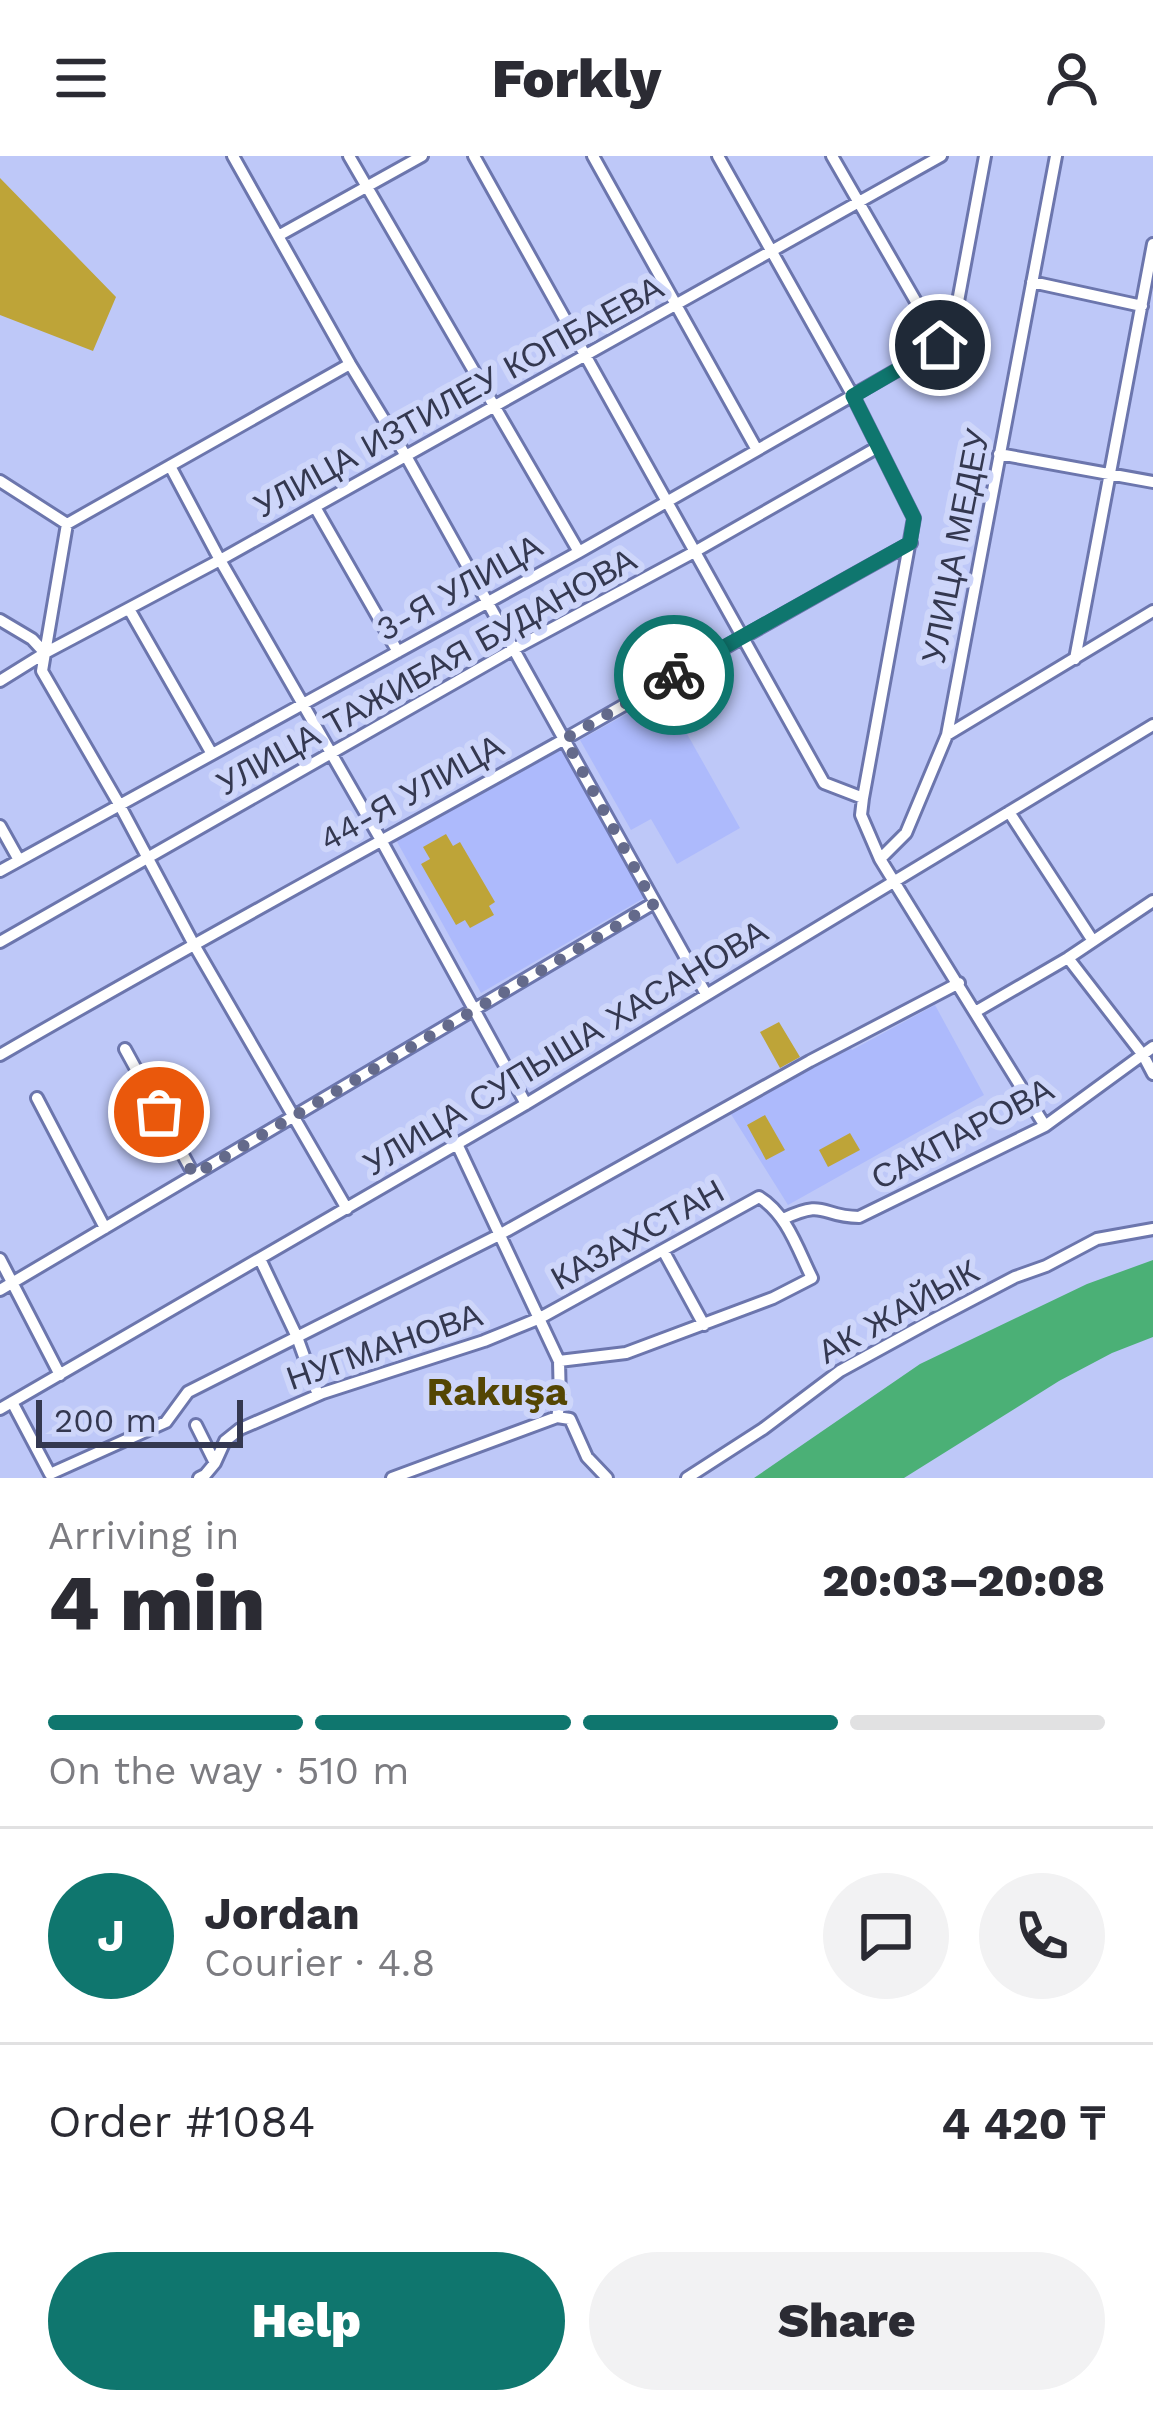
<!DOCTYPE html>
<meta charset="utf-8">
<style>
:root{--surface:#fff;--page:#f2f2f3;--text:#2b2b33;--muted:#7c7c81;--line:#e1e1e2;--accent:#0f766e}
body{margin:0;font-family:"Work Sans",sans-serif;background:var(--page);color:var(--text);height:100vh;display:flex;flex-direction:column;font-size:45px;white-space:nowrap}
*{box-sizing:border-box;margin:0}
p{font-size:39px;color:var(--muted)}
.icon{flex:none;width:66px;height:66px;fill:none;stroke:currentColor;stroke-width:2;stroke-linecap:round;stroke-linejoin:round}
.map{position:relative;height:1322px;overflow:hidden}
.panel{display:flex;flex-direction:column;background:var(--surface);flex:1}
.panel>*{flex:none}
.scale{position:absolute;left:36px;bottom:30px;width:207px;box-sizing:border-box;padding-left:12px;border:6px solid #343850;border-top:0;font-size:33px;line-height:42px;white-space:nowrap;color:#343850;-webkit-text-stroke:9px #ced6fa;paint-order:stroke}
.pin{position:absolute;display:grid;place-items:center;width:102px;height:102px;color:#fff;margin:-51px;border:6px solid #fff;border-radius:50%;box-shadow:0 3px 12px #0007}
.courier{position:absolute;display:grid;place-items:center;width:120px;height:120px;margin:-60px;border:9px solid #0f766e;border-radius:50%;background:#fff;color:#222;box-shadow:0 3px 15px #0007}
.overview em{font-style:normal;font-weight:800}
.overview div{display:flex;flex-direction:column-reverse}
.overview{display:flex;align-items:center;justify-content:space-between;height:204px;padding:0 48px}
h1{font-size:78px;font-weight:800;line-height:90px}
.bar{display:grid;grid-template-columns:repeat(4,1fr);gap:18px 12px;align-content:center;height:144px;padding:0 48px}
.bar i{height:15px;border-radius:9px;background:var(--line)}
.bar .on{background:var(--accent)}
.bar p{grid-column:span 4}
.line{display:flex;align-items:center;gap:30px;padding:0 48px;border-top:3px solid var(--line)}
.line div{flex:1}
.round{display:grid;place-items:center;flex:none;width:126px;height:126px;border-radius:63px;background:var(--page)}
.primary-button{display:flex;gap:24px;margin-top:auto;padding:24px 48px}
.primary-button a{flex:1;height:138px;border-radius:72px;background:var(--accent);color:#fff;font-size:48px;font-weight:800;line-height:138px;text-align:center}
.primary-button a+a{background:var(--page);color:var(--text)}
header{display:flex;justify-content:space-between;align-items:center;height:156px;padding:0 48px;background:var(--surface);font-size:54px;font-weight:800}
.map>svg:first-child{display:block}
.built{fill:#adbafc}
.green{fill:#bea438}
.water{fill:#4bb076}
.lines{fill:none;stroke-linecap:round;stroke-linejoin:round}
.minor-casing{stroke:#6c76ad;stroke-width:16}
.minor{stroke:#fff;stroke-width:10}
.done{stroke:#646a8b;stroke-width:12;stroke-dasharray:0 21.6}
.route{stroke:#0f766e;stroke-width:15}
.labels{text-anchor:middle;stroke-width:12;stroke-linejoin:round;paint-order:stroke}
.street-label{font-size:33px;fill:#343850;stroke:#ced6fa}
.quarter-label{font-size:39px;font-weight:bold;fill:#544603;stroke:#ced6fa}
</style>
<header><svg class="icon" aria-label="menu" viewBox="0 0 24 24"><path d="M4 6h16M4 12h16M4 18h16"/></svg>Forkly<svg class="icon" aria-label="person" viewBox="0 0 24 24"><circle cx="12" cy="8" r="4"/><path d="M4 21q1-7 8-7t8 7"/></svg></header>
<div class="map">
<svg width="1153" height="1322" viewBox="0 0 1153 1322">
<rect width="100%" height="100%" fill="#bec8f8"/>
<path class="built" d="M 664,537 L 740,672 L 677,708 L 651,663 L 631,674 L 580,584 Z
M 560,591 L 644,742 L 481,837 L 396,684 Z
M 935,849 L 984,939 L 788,1049 L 729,955 L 849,889 L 852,894 Z"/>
<path class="green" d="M 0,22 L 116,141 L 93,195 L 0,159 Z
M 446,678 L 453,690 L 460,686 L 495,746 L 489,750 L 494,759 L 470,772 L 465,764 L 456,769 L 421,708 L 430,703 L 423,691 Z
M 779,866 L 800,901 L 780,912 L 760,876 Z
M 765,959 L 785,994 L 766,1004 L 747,969 Z
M 850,977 L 860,994 L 828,1011 L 819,994 Z"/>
<path class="water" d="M 1153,1104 L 1153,1181 L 1112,1197 L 1059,1225 L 904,1322 L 754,1322 L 920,1208 L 1087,1128 Z"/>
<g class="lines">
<g class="minor-casing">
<path id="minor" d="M 233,0 L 350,208 L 406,300 L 706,838
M 349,0 L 579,396
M 474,0 L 824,627 L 863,642 L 861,659 L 880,703 L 1045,970
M 593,0 L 757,294
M 718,0 L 853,240 L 914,362 L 863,642
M 832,0 L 941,189
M 278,80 L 422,0
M 1032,126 L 1142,150
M 999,298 L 1153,326
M 170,310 L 220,404 L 381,684 L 526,948
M 0,325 L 67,368 L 350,208
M 315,351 L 398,496
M 129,453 L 212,598
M 0,464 L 32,483 L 45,497 L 42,515 L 119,648 L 193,787 L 347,1053
M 45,497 L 67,368
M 1075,503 L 1153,88
M 0,525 L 45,497 L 220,404 L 941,0
M 947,579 L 1153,455
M 1009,656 L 1093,785
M 0,670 L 19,704
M 880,703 L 906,677 L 947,579 L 1056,0
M 0,715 L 579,396 L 941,189 L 950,181 L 954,167 L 985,0
M 0,786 L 512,494 L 696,395 L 878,291
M 1068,802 L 1143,899 L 1153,918
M 975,856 L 1068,802 L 1153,745
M 125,893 L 194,1019
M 0,899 C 186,791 375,689 563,584 C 679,518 794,451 911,387
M 37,942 L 105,1072
M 783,1063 C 827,1042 820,1061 859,1061 L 1045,970 L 1153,891
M 664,1096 L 704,1169
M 0,1103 L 60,1219
M 260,1103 L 297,1181 L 318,1239
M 0,1134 L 654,747
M 12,1246 L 50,1318 L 166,1266 L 188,1236 L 499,1079 L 810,905 L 959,827
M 0,1253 L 526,948 L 1153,569
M 557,1261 L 570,1263 L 587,1301 L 607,1322
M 196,1269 L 215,1307
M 199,1322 L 205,1319 L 215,1307 L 225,1285 L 240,1273 L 323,1237 L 484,1185 L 540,1162 L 759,1041 C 787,1058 798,1094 812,1122 L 773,1142 L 626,1197 L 559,1205
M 392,1322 L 557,1261 L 560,1247 L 559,1205 L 457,988
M 687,1322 L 763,1273 L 840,1215 L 933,1164 L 1015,1121 L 1046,1110 L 1097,1083 L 1153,1073"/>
</g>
<use href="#minor" class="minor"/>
</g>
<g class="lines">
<path class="done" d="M 159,956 L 194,1019 L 654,748 L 565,583 L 674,519"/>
<path class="route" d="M 674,519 L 910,387 L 914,362 L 853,240 L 940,189"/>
</g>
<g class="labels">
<g class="street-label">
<text transform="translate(458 240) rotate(-29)" y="12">УЛИЦА ИЗТИЛЕУ КОПБАЕВА</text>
<text transform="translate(955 390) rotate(-79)" y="12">УЛИЦА МЕДЕУ</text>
<text transform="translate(459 431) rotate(-29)" y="12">3-Я УЛИЦА</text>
<text transform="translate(426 515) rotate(-29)" y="12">УЛИЦА ТАЖИБАЯ БУДАНОВА</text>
<text transform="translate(411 636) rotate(-29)" y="12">44-Я УЛИЦА</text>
<text transform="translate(565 891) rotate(-31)" y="12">УЛИЦА СУПЫША ХАСАНОВА</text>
<text transform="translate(962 977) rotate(-28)" y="12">САКПАРОВА</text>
<text transform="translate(637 1078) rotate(-29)" y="12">КАЗАХСТАН</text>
<text transform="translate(898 1155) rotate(-29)" y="12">АК ЖАЙЫК</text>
<text transform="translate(384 1190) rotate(-19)" y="12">НУГМАНОВА</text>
</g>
<g class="quarter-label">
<text x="497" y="1249">Rakuşa</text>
</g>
</g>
</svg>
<div class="scale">200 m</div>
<div class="pin" style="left:159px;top:956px;background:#ea580c"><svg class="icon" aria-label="bag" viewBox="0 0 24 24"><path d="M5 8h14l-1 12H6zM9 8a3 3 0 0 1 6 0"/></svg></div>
<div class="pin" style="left:940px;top:189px;background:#1f2937"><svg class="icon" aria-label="home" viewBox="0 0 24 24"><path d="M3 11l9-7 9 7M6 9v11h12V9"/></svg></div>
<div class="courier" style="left:674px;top:519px"><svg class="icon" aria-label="bike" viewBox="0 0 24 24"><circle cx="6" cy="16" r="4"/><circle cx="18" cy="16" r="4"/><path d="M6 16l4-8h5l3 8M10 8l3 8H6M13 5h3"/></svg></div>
</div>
<section class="panel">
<div class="overview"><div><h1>4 min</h1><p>Arriving in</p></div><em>20:03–20:08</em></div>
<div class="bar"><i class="on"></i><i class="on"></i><i class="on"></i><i></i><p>On the way · 510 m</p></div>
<div class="line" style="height:216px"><b class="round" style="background:var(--accent);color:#fff">J</b><div><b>Jordan</b><p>Courier · 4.8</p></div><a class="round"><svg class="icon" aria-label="chat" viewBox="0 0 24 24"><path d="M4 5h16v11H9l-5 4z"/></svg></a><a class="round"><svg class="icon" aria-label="phone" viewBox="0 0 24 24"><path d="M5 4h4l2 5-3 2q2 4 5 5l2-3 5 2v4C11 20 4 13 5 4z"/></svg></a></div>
<div class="line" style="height:156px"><div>Order #1084</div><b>4 420 ₸</b></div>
<div class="primary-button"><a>Help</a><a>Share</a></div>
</section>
